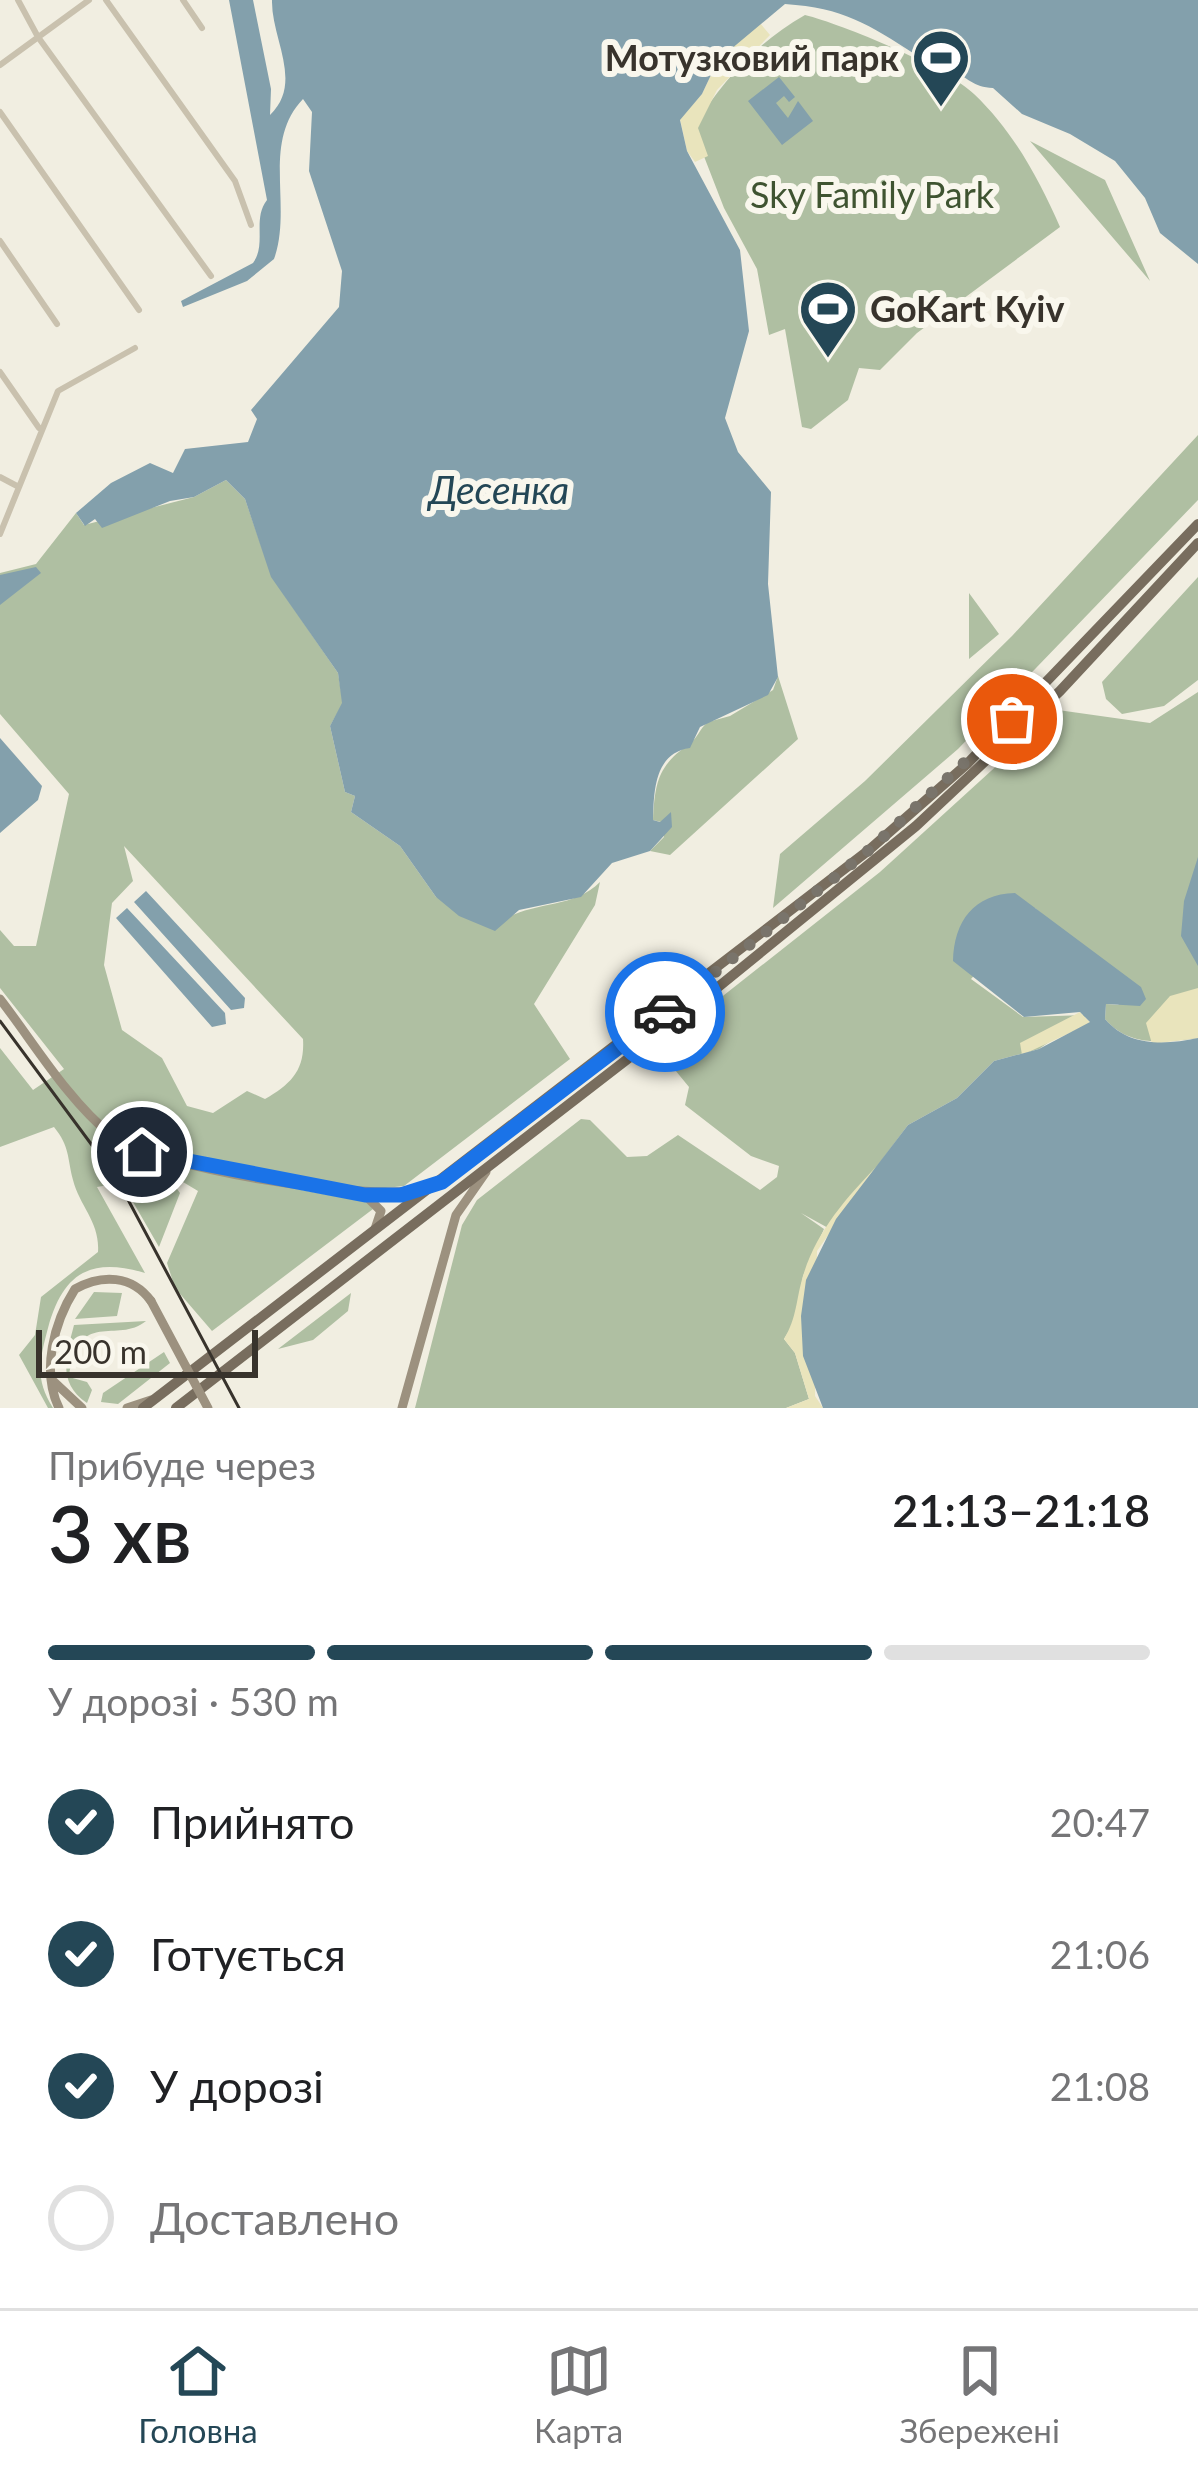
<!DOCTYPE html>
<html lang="uk">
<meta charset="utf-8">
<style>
:root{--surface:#fff;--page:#f2f2f2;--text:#202124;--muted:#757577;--line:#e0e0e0;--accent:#244756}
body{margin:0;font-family:Lato,sans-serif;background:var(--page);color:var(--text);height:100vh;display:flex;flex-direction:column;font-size:45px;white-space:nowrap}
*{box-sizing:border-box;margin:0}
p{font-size:39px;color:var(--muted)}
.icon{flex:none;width:66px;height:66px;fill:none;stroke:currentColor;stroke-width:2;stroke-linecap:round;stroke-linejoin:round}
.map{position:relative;height:1408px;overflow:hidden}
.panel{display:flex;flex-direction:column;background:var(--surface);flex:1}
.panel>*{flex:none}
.scale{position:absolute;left:36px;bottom:30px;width:222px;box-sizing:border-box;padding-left:12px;border:6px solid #38332c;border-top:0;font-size:33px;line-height:42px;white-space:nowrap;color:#38332c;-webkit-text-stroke:9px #f9f7ed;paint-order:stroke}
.pin{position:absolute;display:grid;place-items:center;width:102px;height:102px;color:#fff;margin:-51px;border:6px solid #fff;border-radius:50%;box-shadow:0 3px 12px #0007}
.courier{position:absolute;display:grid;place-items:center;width:120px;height:120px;margin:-60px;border:9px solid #1a73e8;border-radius:50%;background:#fff;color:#222;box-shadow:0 3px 15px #0007}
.headline em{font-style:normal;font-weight:600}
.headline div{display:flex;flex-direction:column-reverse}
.headline{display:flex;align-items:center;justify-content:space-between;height:204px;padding:0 48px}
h1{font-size:78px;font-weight:600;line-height:90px}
.bar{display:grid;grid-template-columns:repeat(4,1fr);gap:18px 12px;align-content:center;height:144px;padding:0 48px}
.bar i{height:15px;border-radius:9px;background:var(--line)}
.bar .current{background:var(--accent)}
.bar p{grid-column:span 4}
ol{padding:0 48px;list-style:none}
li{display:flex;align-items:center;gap:36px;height:132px}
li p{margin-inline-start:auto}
li .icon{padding:12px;border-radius:50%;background:var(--accent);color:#fff;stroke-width:4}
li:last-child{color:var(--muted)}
li i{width:66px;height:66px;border:6px solid var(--line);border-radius:50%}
.menu{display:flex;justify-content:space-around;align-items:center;height:168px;border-top:3px solid var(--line);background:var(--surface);font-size:33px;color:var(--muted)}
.menu a{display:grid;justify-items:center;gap:6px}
.menu .current{color:var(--accent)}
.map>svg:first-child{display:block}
.green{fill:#afbfa2;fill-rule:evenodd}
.sand{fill:#e9e4bc}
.water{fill:#83a0ac}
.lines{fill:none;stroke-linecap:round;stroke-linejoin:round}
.street{stroke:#c9c1ae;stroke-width:6}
.secondary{stroke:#9c917f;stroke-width:9}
.primary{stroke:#786d5e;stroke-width:10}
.tram{stroke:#38332c;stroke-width:3}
.secondary-bridge{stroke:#9c917f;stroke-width:9}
.done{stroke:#79746b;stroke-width:12;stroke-dasharray:0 21.6}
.route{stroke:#1a73e8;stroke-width:15}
.labels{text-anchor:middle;stroke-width:12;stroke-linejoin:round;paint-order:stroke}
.poi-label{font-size:36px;font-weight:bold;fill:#38332c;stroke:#f9f7ed;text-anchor:end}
.park-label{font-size:36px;fill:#3f5431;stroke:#f9f7ed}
.water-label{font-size:39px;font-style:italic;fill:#244756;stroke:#f9f7ed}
</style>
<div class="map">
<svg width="1198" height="1408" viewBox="0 0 1198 1408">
<rect width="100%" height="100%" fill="#f1eee1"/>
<path class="green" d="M 805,15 C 842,24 948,68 974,94 C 1013,131 1039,179 1060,227 L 917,333 L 880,370 L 859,368 L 848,400 L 811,429 L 802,427 L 785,329 L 769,335 L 757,269 L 724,208 L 693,128 C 724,79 755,44 805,15 Z
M 1030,141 L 1105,180 L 1150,281 Z
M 1198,435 L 1198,500 L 958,749 L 773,908 L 780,854 L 865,781 L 1012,636 Z
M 226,480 L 245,499 L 272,577 L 338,673 L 343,703 L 330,726 L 345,792 L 355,796 L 351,812 L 400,846 L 436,897 L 504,920 C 533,901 573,909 600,882 L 595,905 L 534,1004 L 570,1059 L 404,1186 L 367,1190 L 229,1167 L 215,1174 L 367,1202 L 373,1209 L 212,1331 L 175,1288 L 167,1263 L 198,1191 L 153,1164 L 126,1182 L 97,1187 L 145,1273 C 90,1257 63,1273 48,1328 C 40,1359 34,1378 53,1408 L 48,1408 L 19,1355 L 35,1335 L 41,1297 L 98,1252 C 100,1222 80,1207 73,1180 C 67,1157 70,1147 54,1127 L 0,1147 L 0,1048 L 33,1090 L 64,1069 L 0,988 L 0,930 L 14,946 L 36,946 L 69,794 L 0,714 L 0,573 L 36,564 L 76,513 L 84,525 L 194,497 ZM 124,846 L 303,1039 C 305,1070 291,1084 265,1099 L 247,1091 L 213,1113 L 187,1106 L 162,1058 L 122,1030 L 104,965 L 112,903 L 133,881 Z
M 1198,577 L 1198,680 L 1164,706 L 1122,714 L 1106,699 L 1102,682 Z
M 969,593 L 999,634 L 969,659 Z
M 778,676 L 798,739 L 670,855 L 650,851 L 664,837 L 661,822 L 653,820 C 655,782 658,766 689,744 C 698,738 699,729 708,722 L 730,716 L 773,690 Z
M 1198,692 L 1198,1038 C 1164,1042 1130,1048 1105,1019 L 1106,1004 L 1119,1005 L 1067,936 L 1035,908 L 971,979 L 1023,1017 L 1087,1015 L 1039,1049 L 994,1061 L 957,1098 L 908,1125 L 830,1229 L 801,1213 L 824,1229 L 803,1276 L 795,1321 L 784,1339 L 795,1353 L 809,1399 L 786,1408 L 415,1408 L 462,1225 L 477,1200 L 581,1119 L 590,1120 L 627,1157 L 647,1156 L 678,1135 L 760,1190 L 777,1177 L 779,1166 L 751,1156 L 685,1105 L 689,1087 L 657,1048 L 880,872 L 1058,710 L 1150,723 Z
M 156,1172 L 167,1175 L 180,1193 L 159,1247 L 129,1195 L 137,1180 Z
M 94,1292 L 122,1293 L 117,1316 L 75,1319 Z
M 351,1293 L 348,1311 L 313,1340 L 278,1349 Z
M 146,1321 C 117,1345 78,1307 69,1377 L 87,1382 L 92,1390 L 87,1403 C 57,1383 66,1356 74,1325 Z
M 164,1352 L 170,1363 L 118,1404 L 101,1402 L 103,1393 Z"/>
<path class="sand" d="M 760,23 L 770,35 L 717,90 L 698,128 L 708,156 L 695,162 L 687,151 L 680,119 L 702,94 L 718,60 Z
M 1198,988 L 1198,1038 L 1152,1044 L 1146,1023 L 1170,996 Z
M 1080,1012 L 1090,1022 L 1085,1026 L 1022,1055 L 1020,1043 Z
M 877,1166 L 817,1251 L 815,1396 L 823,1408 L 786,1408 L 809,1399 L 795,1353 L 784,1339 C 797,1318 796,1299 803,1276 C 816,1232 846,1198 877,1166 Z"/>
<path class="water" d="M 229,0 L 253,0 L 271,89 L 270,115 C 304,82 271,39 272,0 L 1198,0 L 1198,264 L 1160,233 L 1145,198 L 1115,161 L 1070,134 L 1022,114 L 993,88 C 973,87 968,78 951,69 C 940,63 926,62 916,55 C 868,24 844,8 785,4 L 718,60 L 702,94 L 680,120 L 687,151 L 740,250 L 749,331 L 725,418 L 738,452 L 771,492 L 768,584 L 778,677 L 768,695 L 700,727 L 690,748 C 654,753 654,792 653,820 L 660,822 L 671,812 L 672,827 L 650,851 L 612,863 L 581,897 L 519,910 L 495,931 L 459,916 L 436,897 L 400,846 L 351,812 L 355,796 L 345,792 L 330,726 L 342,703 L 338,673 L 271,577 L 245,499 L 226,480 L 194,497 L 170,501 L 102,528 L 95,519 L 85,526 L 76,513 L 111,483 L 150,463 L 173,473 L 185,449 L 248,442 L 257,419 L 251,410 L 339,307 L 342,271 L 309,171 L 312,112 L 303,99 C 261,143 293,206 274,259 L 247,281 L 183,307 L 181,301 L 253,263 C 267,244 252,219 267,200 Z
M 779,77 L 795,97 L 789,102 L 784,96 L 776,103 L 788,118 L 798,101 L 813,121 L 782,145 L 748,101 Z
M 36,567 L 41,573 L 0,605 L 0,575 Z
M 0,738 L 42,786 L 38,800 L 0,833 Z
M 1198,857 L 1198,966 L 1181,936 L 1184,901 Z
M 146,891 L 245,998 L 244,1008 L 231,1010 L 134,902 Z
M 1015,893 L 1141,987 L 1146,999 L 1140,1006 L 1106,1004 L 1105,1019 C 1129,1047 1165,1045 1198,1038 L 1198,1408 L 823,1408 L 803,1356 L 801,1316 L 806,1280 L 836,1219 L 908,1125 L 957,1098 L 994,1061 L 1039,1049 L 1090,1022 L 1080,1012 L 1024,1017 L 953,961 C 954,921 974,894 1015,893 Z
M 127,908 L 225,1013 L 226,1024 L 212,1027 L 116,918 Z"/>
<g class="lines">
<path class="street" d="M 18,0 L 38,37 L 211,276
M 106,0 L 235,181 L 251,225
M 183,0 L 202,28
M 0,65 L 89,0
M 0,112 L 139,310
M 0,241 L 57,324
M 0,372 L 39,428
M 0,477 L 17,486
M 0,534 L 58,391 L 135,348"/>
<path class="secondary" d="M 0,999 C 34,1043 67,1099 111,1135 C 152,1168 375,1204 425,1188
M 365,1195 L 381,1211 L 375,1229
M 51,1379 L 82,1408
M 59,1408 C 41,1371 54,1322 75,1289 C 102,1274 132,1275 151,1301
M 127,1408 L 151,1400
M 402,1408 L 456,1215 L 486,1172"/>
<path class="primary" d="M 143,1408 L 869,850 L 967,764 L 1198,524
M 176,1408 L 669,1027 L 916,826 L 1060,691 L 1198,543"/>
<path class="tram" d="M 0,1021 L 117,1179 L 239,1408"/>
<path class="secondary-bridge" d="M 151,1301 L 208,1408"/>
</g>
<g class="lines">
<path class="done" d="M 665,1012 L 869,850 L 1012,719"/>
<path class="route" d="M 142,1152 L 365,1195 L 401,1195 L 442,1182 L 665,1012"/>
</g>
<defs>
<g id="stadium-pin" transform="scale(3)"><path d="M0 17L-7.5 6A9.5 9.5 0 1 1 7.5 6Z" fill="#244756" stroke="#f9f7ed"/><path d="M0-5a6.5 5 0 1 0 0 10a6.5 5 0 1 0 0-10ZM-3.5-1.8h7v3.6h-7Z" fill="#fff"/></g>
</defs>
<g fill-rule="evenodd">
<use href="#stadium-pin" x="941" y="58"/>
<use href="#stadium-pin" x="828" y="309"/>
</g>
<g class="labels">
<g class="poi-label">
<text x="899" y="71">Мотузковий парк</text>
<text x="870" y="322" text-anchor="start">GoKart Kyiv</text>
</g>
<g class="park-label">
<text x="872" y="208">Sky Family Park</text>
</g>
<g class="water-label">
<text x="499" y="504">Десенка</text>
</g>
</g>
</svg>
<div class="scale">200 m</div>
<div class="pin" style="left:1012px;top:719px;background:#ea580c"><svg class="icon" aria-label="bag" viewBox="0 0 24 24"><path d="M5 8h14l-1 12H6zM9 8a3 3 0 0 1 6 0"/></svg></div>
<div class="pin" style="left:142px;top:1152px;background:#1f2937"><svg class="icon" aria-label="home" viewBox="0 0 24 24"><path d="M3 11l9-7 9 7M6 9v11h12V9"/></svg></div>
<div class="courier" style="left:665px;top:1012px"><svg class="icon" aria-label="car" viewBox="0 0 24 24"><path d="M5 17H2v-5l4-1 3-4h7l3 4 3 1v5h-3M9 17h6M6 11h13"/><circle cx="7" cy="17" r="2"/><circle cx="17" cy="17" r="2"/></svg></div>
</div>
<section class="panel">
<div class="headline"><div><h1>3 хв</h1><p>Прибуде через</p></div><em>21:13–21:18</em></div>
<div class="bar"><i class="current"></i><i class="current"></i><i class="current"></i><i></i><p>У дорозі · 530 m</p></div>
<ol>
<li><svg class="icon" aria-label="check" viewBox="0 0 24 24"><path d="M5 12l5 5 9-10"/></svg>Прийнято<p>20:47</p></li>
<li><svg class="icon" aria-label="check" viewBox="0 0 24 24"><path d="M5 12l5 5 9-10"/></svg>Готується<p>21:06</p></li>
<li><svg class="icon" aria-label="check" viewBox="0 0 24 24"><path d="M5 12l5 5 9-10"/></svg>У дорозі<p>21:08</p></li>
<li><i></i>Доставлено</li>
</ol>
</section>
<nav class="menu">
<a class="current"><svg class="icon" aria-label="home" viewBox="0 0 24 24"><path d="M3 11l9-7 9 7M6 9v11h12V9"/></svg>Головна</a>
<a><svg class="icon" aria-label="map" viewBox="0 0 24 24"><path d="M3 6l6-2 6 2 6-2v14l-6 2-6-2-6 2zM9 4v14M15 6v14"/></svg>Карта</a>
<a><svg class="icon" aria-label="saved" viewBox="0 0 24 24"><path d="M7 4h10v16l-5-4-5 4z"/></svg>Збережені</a>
</nav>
